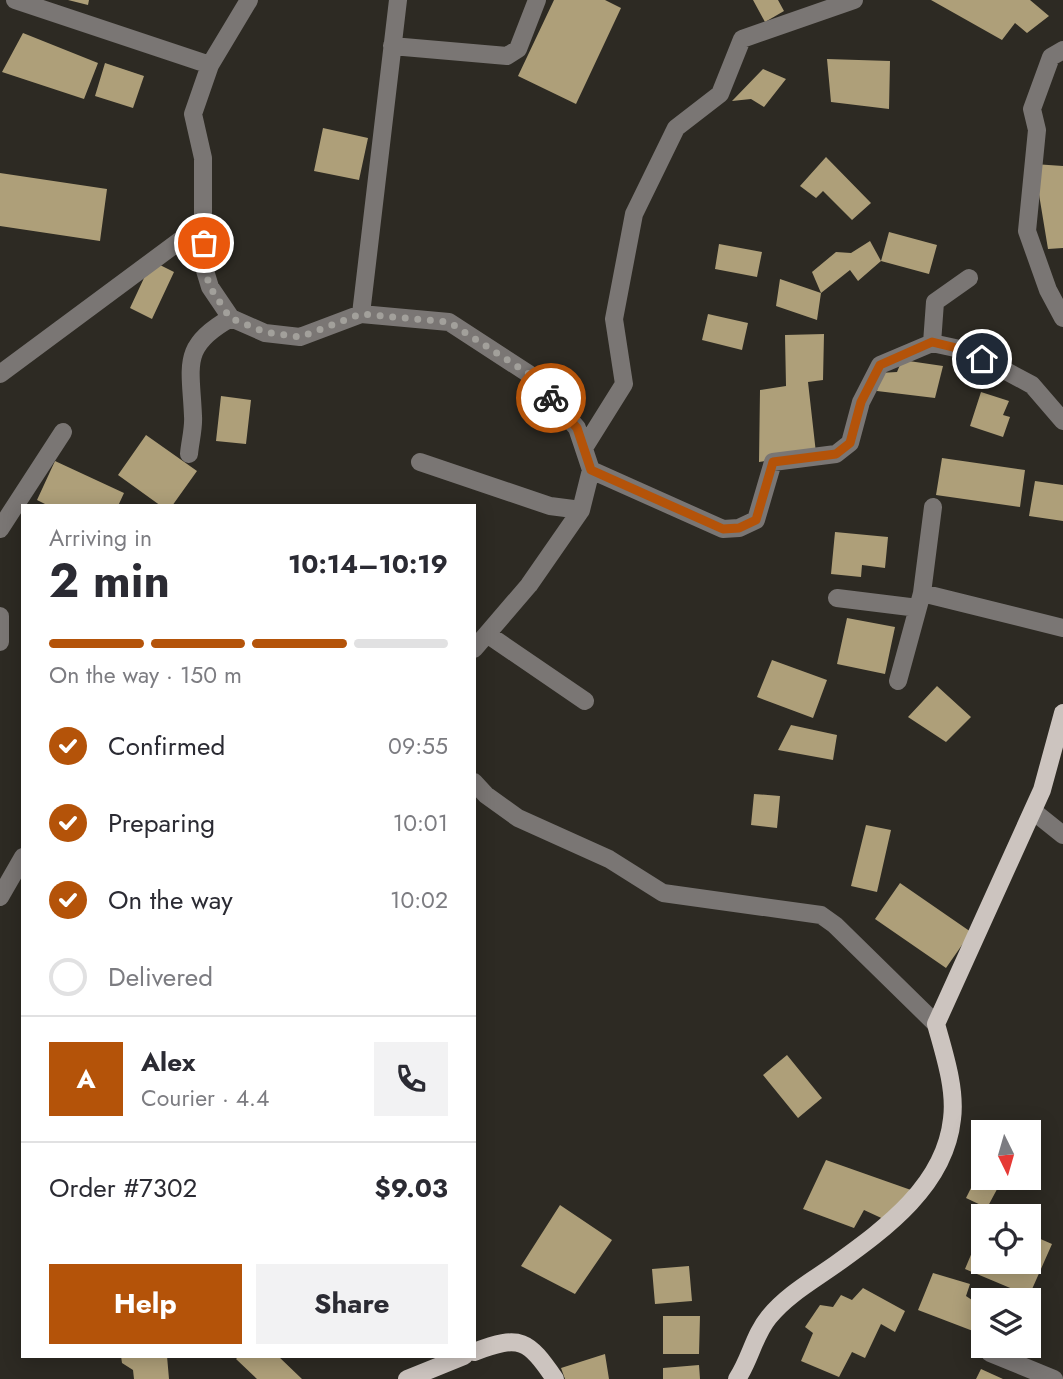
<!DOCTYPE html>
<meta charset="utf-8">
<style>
:root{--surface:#fff;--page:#f2f2f3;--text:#2b2b33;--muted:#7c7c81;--line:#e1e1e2;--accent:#b45309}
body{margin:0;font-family:Jost,sans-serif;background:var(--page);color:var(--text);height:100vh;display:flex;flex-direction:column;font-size:26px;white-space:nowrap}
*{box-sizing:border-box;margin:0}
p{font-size:23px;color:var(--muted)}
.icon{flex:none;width:38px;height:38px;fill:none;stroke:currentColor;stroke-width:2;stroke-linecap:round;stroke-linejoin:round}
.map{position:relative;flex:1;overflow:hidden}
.sheet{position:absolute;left:21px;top:504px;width:455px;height:854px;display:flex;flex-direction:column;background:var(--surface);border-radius:0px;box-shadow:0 4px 18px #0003}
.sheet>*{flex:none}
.needle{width:46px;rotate:175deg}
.buttons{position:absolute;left:971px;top:1120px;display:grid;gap:14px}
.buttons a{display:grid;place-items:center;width:70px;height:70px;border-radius:0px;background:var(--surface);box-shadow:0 4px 18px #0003;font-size:35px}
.pin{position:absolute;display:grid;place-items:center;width:60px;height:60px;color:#fff;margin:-30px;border:4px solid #fff;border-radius:50%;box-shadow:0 2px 7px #0007}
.courier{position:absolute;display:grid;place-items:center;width:70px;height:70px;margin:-35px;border:5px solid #b45309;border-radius:50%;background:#fff;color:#222;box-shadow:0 2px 9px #0007}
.headline em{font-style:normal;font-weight:700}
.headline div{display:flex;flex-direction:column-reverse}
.headline{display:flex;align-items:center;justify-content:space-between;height:119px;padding:0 28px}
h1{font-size:46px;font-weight:700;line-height:52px}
.bar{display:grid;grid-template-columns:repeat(4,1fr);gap:10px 7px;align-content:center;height:84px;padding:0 28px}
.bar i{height:9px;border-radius:5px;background:var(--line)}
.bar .active{background:var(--accent)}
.bar p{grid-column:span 4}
.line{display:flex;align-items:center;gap:18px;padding:0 28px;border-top:2px solid var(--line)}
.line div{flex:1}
.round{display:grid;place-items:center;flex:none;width:74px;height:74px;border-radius:0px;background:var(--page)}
ol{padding:0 28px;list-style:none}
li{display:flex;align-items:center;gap:21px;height:77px}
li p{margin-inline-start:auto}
li .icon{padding:7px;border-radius:50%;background:var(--accent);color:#fff;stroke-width:4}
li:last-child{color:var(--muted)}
li i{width:38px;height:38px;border:4px solid var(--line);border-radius:50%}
.primary-button{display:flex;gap:14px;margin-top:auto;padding:14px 28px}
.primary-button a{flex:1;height:80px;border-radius:0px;background:var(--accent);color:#fff;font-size:28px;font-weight:700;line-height:80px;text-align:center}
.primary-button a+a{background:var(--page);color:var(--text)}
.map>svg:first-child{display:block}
.building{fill:#ae9f79}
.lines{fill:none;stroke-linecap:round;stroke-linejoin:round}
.minor{stroke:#7a7674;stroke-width:18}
.major{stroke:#ccc4bf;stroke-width:18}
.done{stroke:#a2a09b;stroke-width:7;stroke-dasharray:0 12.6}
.route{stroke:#b45309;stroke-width:9}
</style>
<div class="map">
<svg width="1063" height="1379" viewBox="0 0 1063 1379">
<rect width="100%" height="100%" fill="#2d2a23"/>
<path class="building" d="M 68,0 L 89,0 L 88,5 Z
M 554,0 L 605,0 L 621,8 L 576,104 L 518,76 Z
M 753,0 L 778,0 L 784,11 L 765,22 Z
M 931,0 L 1030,0 L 1049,16 L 1027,33 L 1015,23 L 1002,40 Z
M 23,33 L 98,63 L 84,99 L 2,72 Z
M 827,59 L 890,61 L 889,109 L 831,102 Z
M 105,63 L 144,76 L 133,108 L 95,96 Z
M 763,69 L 786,79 L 764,107 L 751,99 L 732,101 Z
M 323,128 L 368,138 L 359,180 L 314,171 Z
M 826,157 L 871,203 L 852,220 L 823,191 L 816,198 L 800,186 Z
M 1034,164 L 1063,166 L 1063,248 L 1048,249 Z
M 0,173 L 107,189 L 100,241 L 0,226 Z
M 889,232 L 937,245 L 929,274 L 881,261 Z
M 870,241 L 881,261 L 858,281 L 850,270 L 821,293 L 812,272 L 836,252 L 851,253 Z
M 719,244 L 762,252 L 757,277 L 715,269 Z
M 152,261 L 174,272 L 152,319 L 130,308 Z
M 780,279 L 821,293 L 817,320 L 776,306 Z
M 708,314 L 748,323 L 742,350 L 702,340 Z
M 824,334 L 823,380 L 808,382 L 816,453 L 759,462 L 760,390 L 786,386 L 785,335 Z
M 902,360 L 943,366 L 935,398 L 877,391 L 879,373 L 897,372 Z
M 981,392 L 1009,401 L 1003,415 L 1010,417 L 1003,437 L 970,426 Z
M 221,396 L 251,400 L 246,444 L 216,441 Z
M 146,435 L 197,471 L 172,506 L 161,506 L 118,475 Z
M 942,458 L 1025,470 L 1020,507 L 936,495 Z
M 55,461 L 124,493 L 118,506 L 49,506 L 37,500 Z
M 1035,481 L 1063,485 L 1063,521 L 1029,516 Z
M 835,532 L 888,537 L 885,568 L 862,565 L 861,577 L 831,574 Z
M 847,618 L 895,627 L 885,674 L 837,664 Z
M 772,660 L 827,680 L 813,718 L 757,697 Z
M 937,686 L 971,717 L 946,742 L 908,717 Z
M 791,725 L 837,735 L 833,760 L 778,750 Z
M 754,794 L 780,796 L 777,828 L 751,825 Z
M 866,825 L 891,830 L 877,892 L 851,886 Z
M 900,883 L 971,932 L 946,968 L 875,919 Z
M 787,1055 L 822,1098 L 798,1118 L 763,1075 Z
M 1003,1122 L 1028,1132 L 998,1132 Z
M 826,1160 L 911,1190 L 890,1222 L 864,1210 L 854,1228 L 803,1209 Z
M 984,1162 L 984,1178 L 1003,1178 L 987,1208 L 966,1198 Z
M 560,1205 L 612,1240 L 575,1294 L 521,1266 Z
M 983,1226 L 984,1262 L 1029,1262 L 1029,1234 L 1052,1244 L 1029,1296 L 965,1269 Z
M 689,1266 L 692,1301 L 655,1304 L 652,1269 Z
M 933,1273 L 970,1284 L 966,1296 L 981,1306 L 973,1331 L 918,1310 Z
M 863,1288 L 905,1311 L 895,1332 L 881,1324 L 865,1358 L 852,1352 L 839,1377 L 801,1361 L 813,1333 L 805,1327 L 820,1305 L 833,1307 L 841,1295 L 852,1300 Z
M 663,1316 L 700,1316 L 699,1354 L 663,1354 Z
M 605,1354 L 609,1379 L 565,1379 L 561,1368 Z
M 121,1356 L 167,1356 L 169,1379 L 134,1379 L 133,1370 L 122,1363 Z
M 239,1356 L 278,1356 L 302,1379 L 257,1379 L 236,1359 Z
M 699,1365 L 700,1379 L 663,1379 L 663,1368 Z
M 981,1369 L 1003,1379 L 976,1379 Z"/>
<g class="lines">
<path class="minor" d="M 15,0 L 210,65
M 392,46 L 507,56 L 518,49 L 537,0
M 1063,50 L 1051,57 L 1032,109 L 1037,130 L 1027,231 L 1048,290 L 1063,318
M 361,314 L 398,0
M 231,318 L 265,333 L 300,337 L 361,314 L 449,322 L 532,376 L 577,428 L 591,470 L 581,510 L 529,585 L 474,649
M 231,318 L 210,287 L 203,264 L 203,158 L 193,114 L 210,65 L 249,0
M 932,343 L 935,302 L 969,278
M 0,374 L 205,222
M 584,448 L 624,384 L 614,319 L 634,214 L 676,128 L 720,94 L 742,39 L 854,0
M 189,454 C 190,442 194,428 193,416 C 191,366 180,346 231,318
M 420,462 L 550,506 L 581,510
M 591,470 L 723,529 L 739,528 L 756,520 L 773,462 L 836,454 L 850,443 L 861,402 L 880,365 L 932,343 L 969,351 L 1032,385 L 1063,421
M 0,529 L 63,432
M 922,593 L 1063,628
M 837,598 L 918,608
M 0,616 L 0,642
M 487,634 L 585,701
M 898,681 L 922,593 L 933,507
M 474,782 L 486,795 L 518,818 L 609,859 L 663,893 L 821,915 L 835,925 L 936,1024
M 1033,811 L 1063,835
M 0,897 L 23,857
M 990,1353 L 1054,1379"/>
<path class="major" d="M 474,1352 C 521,1334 528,1340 555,1379
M 407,1379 L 464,1356
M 737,1379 C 750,1360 754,1335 769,1317 C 787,1295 812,1281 836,1264 C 886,1228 945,1185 952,1119 C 956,1089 944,1053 936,1024 L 1042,790 L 1063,713"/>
</g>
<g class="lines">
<path class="done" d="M 204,243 L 203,264 L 210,287 L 230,318 L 265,332 L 300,337 L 361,314 L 449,322 L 532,376 L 551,398"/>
<path class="route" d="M 551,398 L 577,428 L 591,470 L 723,529 L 739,528 L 756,520 L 773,462 L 836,454 L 850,443 L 861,402 L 880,365 L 932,342 L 969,351 L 982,359"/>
</g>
</svg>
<div class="buttons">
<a><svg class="needle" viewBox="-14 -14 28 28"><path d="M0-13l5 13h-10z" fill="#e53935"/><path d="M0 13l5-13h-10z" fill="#7c7c81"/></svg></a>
<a><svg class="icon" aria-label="locate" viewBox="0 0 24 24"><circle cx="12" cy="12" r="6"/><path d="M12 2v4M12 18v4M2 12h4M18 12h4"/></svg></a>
<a><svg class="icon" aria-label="layers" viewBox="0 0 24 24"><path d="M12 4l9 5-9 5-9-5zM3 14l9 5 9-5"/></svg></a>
</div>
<div class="pin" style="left:204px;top:243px;background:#ea580c"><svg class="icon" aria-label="bag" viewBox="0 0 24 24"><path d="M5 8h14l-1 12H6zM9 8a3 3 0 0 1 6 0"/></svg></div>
<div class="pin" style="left:982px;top:359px;background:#1f2937"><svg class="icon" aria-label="home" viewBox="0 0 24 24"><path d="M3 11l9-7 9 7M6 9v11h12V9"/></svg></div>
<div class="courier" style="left:551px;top:398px"><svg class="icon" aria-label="bike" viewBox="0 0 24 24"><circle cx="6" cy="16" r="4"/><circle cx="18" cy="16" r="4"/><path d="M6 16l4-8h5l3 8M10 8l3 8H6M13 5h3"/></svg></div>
<section class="sheet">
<div class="headline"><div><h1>2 min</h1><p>Arriving in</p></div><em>10:14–10:19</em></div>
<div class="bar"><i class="active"></i><i class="active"></i><i class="active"></i><i></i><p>On the way · 150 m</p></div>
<ol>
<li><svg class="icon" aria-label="check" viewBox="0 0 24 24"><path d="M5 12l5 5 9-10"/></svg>Confirmed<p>09:55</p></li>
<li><svg class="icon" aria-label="check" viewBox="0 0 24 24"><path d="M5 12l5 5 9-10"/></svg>Preparing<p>10:01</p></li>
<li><svg class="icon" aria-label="check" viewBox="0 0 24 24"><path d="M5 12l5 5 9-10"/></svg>On the way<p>10:02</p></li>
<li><i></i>Delivered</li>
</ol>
<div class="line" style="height:126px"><b class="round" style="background:var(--accent);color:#fff">A</b><div><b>Alex</b><p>Courier · 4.4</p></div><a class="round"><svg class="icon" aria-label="phone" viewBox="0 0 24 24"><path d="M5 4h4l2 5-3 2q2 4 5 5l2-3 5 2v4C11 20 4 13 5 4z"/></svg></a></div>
<div class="line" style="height:91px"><div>Order #7302</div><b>$9.03</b></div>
<div class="primary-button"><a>Help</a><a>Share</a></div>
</section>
</div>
